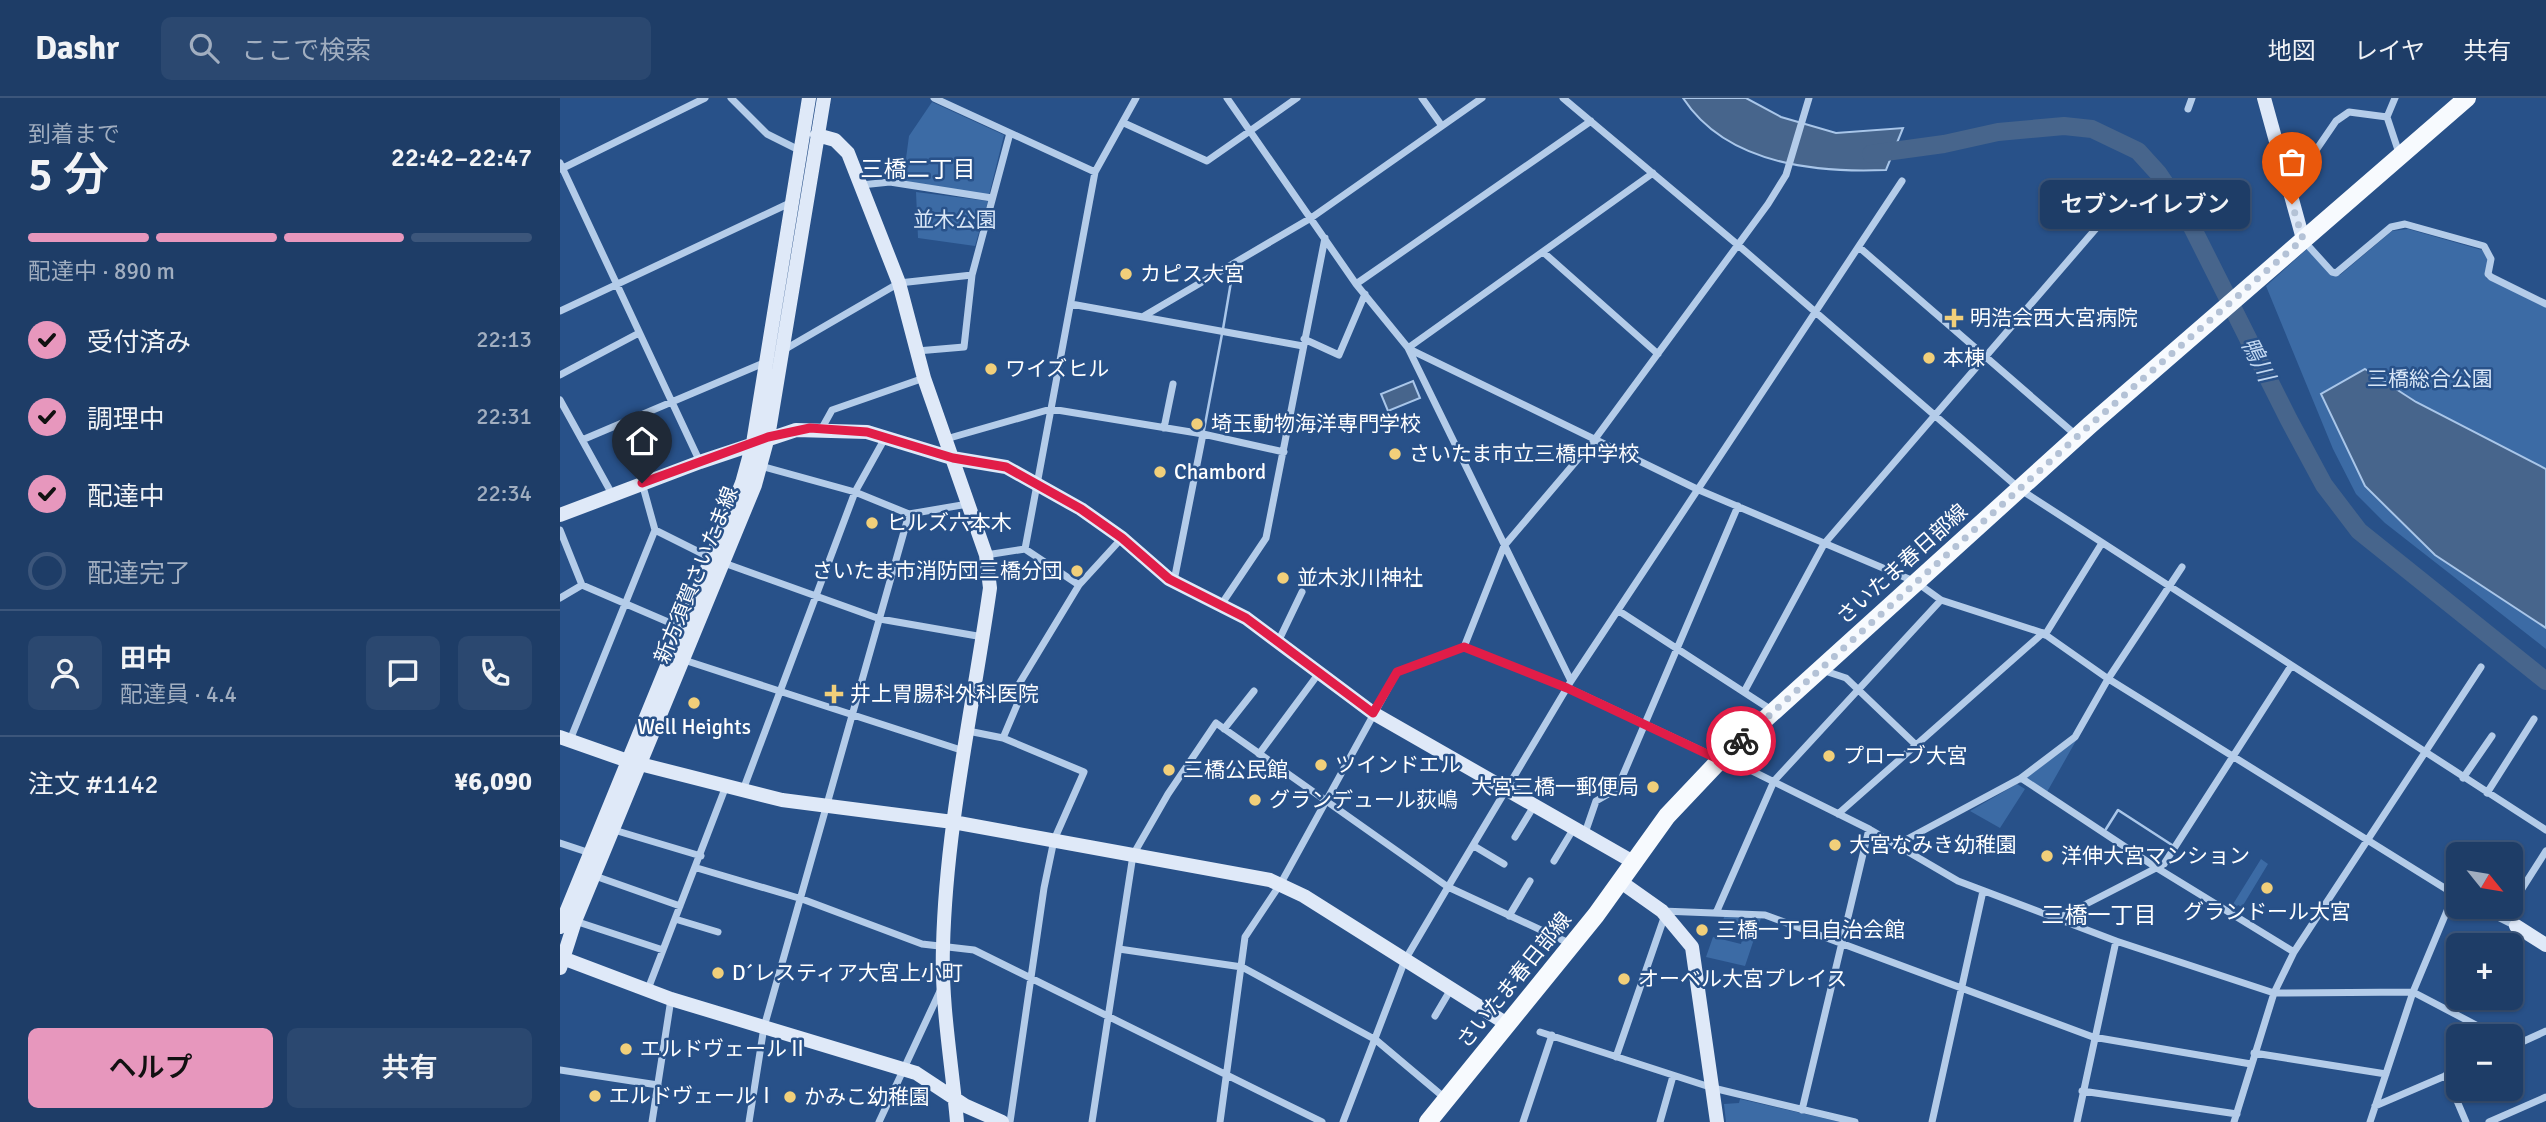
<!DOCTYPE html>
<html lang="ja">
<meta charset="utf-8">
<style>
:root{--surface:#1e3d67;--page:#2b4870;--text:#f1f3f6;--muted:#a1aec0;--line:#3c567b;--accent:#e797bd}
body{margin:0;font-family:Signika,"Noto Sans JP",sans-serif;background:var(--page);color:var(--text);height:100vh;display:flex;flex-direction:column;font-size:26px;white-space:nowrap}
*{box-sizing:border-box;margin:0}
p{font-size:23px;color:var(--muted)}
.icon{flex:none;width:38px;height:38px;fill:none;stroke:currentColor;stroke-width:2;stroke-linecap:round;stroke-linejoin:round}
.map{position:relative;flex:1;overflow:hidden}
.details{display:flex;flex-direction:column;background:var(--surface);width:560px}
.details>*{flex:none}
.needle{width:46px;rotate:120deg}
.fabs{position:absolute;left:1886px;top:744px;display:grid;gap:14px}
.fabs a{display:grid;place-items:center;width:77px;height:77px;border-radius:10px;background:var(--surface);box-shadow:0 2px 5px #0004,0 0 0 2px var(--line);font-size:35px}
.pin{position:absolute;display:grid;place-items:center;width:60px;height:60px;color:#fff;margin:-72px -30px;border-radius:50% 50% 50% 0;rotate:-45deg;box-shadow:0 0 7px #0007}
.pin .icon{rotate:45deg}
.courier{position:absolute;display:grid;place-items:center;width:70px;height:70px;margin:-35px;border:5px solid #e11d48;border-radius:50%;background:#fff;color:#222;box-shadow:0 2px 9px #0007}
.bubble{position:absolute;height:49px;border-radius:10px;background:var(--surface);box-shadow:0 2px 5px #0004,0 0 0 2px var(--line);font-size:23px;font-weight:600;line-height:49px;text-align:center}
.head em{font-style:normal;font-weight:600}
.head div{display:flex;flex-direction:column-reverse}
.head{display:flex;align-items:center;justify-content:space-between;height:119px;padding:0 28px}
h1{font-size:46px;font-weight:600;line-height:52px}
.bar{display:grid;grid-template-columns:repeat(4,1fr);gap:10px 7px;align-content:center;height:84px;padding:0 28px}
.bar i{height:9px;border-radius:5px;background:var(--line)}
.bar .current{background:var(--accent)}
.bar p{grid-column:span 4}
.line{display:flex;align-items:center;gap:18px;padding:0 28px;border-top:2px solid var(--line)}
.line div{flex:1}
.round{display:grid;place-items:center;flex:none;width:74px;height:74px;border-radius:10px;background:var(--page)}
ol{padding:0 28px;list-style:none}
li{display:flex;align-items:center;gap:21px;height:77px}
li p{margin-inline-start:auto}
li .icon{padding:7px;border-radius:50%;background:var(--accent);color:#111;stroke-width:4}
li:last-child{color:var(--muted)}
li i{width:38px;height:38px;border:4px solid var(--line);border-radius:50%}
.cta{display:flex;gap:14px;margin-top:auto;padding:14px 28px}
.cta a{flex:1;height:80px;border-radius:10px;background:var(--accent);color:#111;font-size:28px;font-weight:600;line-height:80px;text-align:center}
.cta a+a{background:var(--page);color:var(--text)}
header{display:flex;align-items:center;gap:42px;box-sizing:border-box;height:98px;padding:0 35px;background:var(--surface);border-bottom:2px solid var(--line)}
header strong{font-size:33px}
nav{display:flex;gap:38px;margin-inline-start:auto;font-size:24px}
.search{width:490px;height:63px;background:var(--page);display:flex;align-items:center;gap:18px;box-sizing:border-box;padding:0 24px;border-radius:10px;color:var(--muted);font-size:26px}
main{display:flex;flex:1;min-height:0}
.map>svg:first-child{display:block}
.green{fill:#3c6ba5}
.water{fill:#47658c;stroke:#a9c6e9;stroke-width:2}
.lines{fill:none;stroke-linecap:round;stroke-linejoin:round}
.stream{stroke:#a9c6e9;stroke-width:2.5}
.river{stroke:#47658c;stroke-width:18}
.street{stroke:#b4cce9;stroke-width:7}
.secondary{stroke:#dfe9f8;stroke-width:14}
.primary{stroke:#f7fafe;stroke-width:18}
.done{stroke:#b4c2d6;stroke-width:7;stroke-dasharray:0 12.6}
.route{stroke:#e11d48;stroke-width:9}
.poi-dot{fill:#f1cf7a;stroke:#285189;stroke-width:2.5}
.labels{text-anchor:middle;stroke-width:5;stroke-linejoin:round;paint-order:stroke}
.park-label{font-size:21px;fill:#d8e6f7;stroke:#285189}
.poi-label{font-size:21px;fill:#fff;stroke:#285189;text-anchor:start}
.street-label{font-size:21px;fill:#fff;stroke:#285189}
.neighbourhood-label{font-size:23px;fill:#fff;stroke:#285189}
.water-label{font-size:23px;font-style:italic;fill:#c0d6f0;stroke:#285189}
</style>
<header>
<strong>Dashr</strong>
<div class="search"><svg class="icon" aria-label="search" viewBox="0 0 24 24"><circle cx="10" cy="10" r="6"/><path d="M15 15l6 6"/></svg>ここで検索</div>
<nav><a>地図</a><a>レイヤ</a><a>共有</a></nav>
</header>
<main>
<section class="details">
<div class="head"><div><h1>5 分</h1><p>到着まで</p></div><em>22:42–22:47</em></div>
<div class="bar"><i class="current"></i><i class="current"></i><i class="current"></i><i></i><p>配達中 · 890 m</p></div>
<ol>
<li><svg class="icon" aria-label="check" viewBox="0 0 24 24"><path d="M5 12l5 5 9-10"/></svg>受付済み<p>22:13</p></li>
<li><svg class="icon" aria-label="check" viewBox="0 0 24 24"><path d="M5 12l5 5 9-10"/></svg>調理中<p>22:31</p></li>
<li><svg class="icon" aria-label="check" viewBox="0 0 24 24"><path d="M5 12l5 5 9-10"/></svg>配達中<p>22:34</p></li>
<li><i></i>配達完了</li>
</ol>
<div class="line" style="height:126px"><a class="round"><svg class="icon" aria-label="person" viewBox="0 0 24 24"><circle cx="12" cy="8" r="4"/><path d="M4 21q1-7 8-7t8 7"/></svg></a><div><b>田中</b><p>配達員 · 4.4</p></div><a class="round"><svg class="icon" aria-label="chat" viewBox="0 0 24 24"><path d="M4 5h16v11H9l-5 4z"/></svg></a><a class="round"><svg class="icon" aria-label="phone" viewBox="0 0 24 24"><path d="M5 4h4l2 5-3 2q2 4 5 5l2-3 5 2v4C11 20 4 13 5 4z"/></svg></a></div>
<div class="line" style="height:91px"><div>注文 #1142</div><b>¥6,090</b></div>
<div class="cta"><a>ヘルプ</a><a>共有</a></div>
</section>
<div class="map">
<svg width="1986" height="1024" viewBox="0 0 1986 1024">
<rect width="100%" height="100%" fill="#285189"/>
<path class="green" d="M 372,4 L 444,37 L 429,97 L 343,83 L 349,38 Z
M 356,94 L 428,103 L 415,148 L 358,140 Z
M 1848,131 L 1922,152 L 1928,161 L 1926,180 L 1986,209 L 1986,551 L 1825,425 L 1796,396 L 1773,351 L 1706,188 L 1747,151 L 1770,176 L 1780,177 L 1832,133 Z
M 1517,641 L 1487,694 L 1466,680 Z
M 1457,686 L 1465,691 L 1440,730 L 1410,713 Z
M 1701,761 L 1708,766 L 1682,809 L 1678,807 L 1673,814 L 1670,811 Z
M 1164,819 L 1201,820 L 1185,868 L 1146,859 L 1153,839 L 1181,846 L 1186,827 L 1163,823 Z
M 1180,1001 L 1280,1024 L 1166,1024 L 1164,1006 L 1179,1005 Z"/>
<path class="water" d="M 1123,0 L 1186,0 L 1221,19 L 1276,35 L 1343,30 L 1326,72 C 1255,75 1166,66 1123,0 Z
M 1805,271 L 1856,304 L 1986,371 L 1986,530 L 1875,457 L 1805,388 L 1761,296 Z
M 853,283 L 860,300 L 828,313 L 821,296 Z"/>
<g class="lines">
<path class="stream" d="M 663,231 L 673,172
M 644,332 L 662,236
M 1546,731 L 1558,712 L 1612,747"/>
<path class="river" d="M 1311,56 L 1384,46 L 1438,34 L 1504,28 L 1532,31 L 1578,53 L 1598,75 L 1625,115 L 1729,322 L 1764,387 L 1799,433 L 1986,583"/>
<path class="street" d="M 171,0 L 207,36 L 241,53
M 374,0 L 535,74
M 667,0 L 796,186 L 849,251 L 1139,392 L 1356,484 L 1381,502 L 1483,535 L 1547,580 L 1899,799
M 862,0 L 882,28
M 1003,0 L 1178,147 L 1461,392 L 1986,732
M 1835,0 L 1827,19 L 1839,55
M 1628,11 L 1632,0
M 564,25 L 647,63 L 737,0
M 0,65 L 140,364
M 1,71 L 145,0
M 1726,84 L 1750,61 L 1776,23 L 1789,14 L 1827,19
M 301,87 L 330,84 L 432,100
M 1743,142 L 1772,174 L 1776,175 L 1831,129 L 1845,126 L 1924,148 L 1931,161 L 1928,176 L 1931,179 L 1986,206
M 1300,150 L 1517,338
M 983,154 L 1098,256
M 796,186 L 1031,23
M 511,206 L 743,248
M 0,213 L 232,104
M 584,218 L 751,120 L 922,0
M 744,241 L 779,257 L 805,196
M 222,253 L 339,185 L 412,177
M 357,253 L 404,249 L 412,177 L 450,35
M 0,277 L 79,235
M 0,302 L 52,396
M 262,330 L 272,312 L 364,280
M 604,330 L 613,286
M 386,341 L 491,311 L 643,336 L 724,354
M 22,342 L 206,264
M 201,368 L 295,394 L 349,416 L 408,406
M 82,385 L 95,432 L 151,460
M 0,432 L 22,487 L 122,530
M 465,451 L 535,74 L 576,0
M 426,457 L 465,451 L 519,487
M 164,465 L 320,521 L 423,539
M 614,483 L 643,336
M 0,500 L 22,487
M 661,507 L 706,440 L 765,140
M 1059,513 L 1213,613
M 1485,537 L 1542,445
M 718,544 L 742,494
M 904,549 L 1008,590 L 1159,661
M 124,562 L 404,653
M 1262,572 L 1286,580 L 1356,647
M 1011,583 L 848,250 L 1093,75
M 1184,594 L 1264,446 L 1558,105 L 1558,90
M 664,631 L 694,593
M 408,633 L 443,640 L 524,674 L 494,742 L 484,790 L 450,1024
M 443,640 L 462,595 L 456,591 L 519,487 L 562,440
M 10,642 L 95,432
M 699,656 L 759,575
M 1164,659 L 1309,731 L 1398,783 L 1556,843 L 1714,895 L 1853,894 L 1937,938
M 1461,680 L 1597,770 L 1734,854
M 1903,680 L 1932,638
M 183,692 L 295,394 L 325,340
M 1927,695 L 1974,621
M 1278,716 L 1483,535
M 54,732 L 141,758
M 1025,735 L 1036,703 L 1057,691 L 1178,408
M 955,739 L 974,708
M 0,745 L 30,755
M 1338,746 L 1461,680 L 1515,639 L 1548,581 L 1622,469
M 914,748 L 944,766
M 994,763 L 1014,730
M 137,770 L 242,801 L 362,846 L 414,852 L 762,1024
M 35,778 L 120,808
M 1916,808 L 1956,828
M 1951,808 L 1986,753
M 1102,813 L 1205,817 L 1533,939 L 1691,966
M 1156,815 L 1214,683 L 1381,502
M 949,818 L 970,783
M 115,821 L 158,834
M 1497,821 L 1604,766 L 1731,568
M 15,823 L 103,852
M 559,851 L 682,869 L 816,942 L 886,1001
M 88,891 L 166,688
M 875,918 L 891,891
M 980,934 L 1153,990 L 1295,1024
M 1951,949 L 1986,933
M 1694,955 L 1826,976
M 1056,959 L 1105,817
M 0,972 L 98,987
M 1886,977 L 1906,1024
M 1522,993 L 1677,1016
M 1815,1008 L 1899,972
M 1242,1012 L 1309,731
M 92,1024 L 111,901
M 189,1024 L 204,929 L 349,416
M 319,1024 L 381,891
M 532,1024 L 573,757 L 608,696 L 656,625 L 888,789 L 1011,846
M 660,1024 L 685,839 L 721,785 L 837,574 L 904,549 L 944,448 L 1035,341 L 1208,106 L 1226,77 L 1249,0
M 783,1024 L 845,862 L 888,789 L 1011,583 L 1342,83
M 963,1024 L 992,937
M 1100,1024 L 1113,978
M 1372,1024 L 1423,793
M 1517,1024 L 1556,843
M 1674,1024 L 1714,895 L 1734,854 L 1921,569
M 1810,1024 L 1853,894 L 1894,796
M 1929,1024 L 1986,999"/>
<path class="secondary" d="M 1704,0 L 1743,141
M 257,37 L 275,42 L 288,55 L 339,185 L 364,280 L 426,457 L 430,490 C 413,610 386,728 383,849 C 381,907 392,966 397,1024
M 0,417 L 140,364 L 236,332 L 307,334 L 392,360 L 446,369 L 521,411 L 562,440 L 609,481 L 686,520 L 813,615 L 1075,765
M 0,639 L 68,663 L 222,702 L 393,724 L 710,782 L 744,798 L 947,926
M 1061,784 L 1102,813 L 1132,849 L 1157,1024
M 1956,828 L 1986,847
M 0,829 L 182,385 L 193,345 L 249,0
M 0,859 L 111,901 L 356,975 L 406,1008 L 442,1024
M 0,870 L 15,823 L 195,387 L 208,339 L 264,0"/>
<path class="primary" d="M 868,1024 L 1036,817 L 1107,718 L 1160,662 L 1530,327 L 1907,0"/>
</g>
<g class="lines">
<path class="done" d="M 1181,643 L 1530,327 L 1743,141 L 1732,106"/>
<path class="route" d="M 82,385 L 208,339 L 250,330 L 307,334 L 393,360 L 446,369 L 521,411 L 562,440 L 609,481 L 686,520 L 813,615 L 837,574 L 904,549 L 1007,590 L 1160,662 L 1181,643"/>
</g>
<g class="poi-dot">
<circle cx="566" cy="176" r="7"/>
<path d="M1390.5 209.5h7v7h7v7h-7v7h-7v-7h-7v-7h7z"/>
<circle cx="1369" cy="260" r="7"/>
<circle cx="431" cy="271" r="7"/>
<circle cx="637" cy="326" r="7"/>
<circle cx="835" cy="356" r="7"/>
<circle cx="600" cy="374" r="7"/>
<circle cx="312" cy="425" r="7"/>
<circle cx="517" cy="473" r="7"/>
<circle cx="723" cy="480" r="7"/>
<path d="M270.5 585.5h7v7h7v7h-7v7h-7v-7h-7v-7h7z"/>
<circle cx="134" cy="605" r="7"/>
<circle cx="1269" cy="658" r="7"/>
<circle cx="761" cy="667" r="7"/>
<circle cx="609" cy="672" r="7"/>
<circle cx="1093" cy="689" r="7"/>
<circle cx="695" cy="702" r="7"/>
<circle cx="1275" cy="747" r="7"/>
<circle cx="1487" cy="758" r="7"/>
<circle cx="1707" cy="790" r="7"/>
<circle cx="1142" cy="832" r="7"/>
<circle cx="158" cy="875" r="7"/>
<circle cx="1064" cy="881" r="7"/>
<circle cx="66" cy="951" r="7"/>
<circle cx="35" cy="998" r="7"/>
<circle cx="230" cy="999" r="7"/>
</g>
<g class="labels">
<g class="park-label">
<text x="395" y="129">並木公園</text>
<text x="1870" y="288">三橋総合公園</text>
</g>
<g class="poi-label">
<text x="580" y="183">カピス大宮</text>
<text x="1410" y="227">明浩会西大宮病院</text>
<text x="1383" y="267">本棟</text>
<text x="445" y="278">ワイズヒル</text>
<text x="651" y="333">埼玉動物海洋専門学校</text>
<text x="849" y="363">さいたま市立三橋中学校</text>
<text x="614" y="381">Chambord</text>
<text x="326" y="432">ヒルズ六本木</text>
<text x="503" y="480" text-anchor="end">さいたま市消防団三橋分団</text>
<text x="737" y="487">並木氷川神社</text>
<text x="290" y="603">井上胃腸科外科医院</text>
<text x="134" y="636" text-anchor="middle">Well Heights</text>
<text x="1283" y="665">プローブ大宮</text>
<text x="775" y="674">ツインドエル</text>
<text x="623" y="679">三橋公民館</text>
<text x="1079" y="696" text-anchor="end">大宮三橋一郵便局</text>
<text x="709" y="709">グランデュール荻嶋</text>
<text x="1289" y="754">大宮なみき幼稚園</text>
<text x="1501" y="765">洋伸大宮マンション</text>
<text x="1707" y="821" text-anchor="middle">グランドール大宮</text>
<text x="1156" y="839">三橋一丁目自治会館</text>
<text x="172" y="882">D´レスティア大宮上小町</text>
<text x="1078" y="888">オーベル大宮プレイス</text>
<text x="80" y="958">エルドヴェールⅡ</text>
<text x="49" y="1005">エルドヴェールⅠ</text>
<text x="244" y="1006">かみこ幼稚園</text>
</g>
<g class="street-label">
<text transform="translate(1342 466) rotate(-42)" y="7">さいたま春日部線</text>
<text transform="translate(136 477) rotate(-68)" y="7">新方須賀さいたま線</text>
<text transform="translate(954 882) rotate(-51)" y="7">さいたま春日部線</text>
</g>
<g class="neighbourhood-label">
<text x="358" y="79">三橋二丁目</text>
<text x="1539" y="825">三橋一丁目</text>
</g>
<g class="water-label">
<text transform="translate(1698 261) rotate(63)" y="8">鴨川</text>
</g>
</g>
</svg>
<div class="fabs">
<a><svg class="needle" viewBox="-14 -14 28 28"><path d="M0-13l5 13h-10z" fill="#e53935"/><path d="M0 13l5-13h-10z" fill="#a1aec0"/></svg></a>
<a>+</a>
<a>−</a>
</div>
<div class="pin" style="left:1732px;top:106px;background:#ea580c"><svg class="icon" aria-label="bag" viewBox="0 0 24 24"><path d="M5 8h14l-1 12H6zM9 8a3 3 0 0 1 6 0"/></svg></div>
<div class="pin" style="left:82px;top:385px;background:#1f2937"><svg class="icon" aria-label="home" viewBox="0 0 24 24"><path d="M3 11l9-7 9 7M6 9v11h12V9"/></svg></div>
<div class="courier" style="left:1181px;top:643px"><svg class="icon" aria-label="bike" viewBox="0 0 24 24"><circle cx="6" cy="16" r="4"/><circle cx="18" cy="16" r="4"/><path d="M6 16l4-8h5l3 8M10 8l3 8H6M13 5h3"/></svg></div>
<div class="bubble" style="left:1480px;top:82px;width:210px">セブン-イレブン</div>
</div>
</main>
